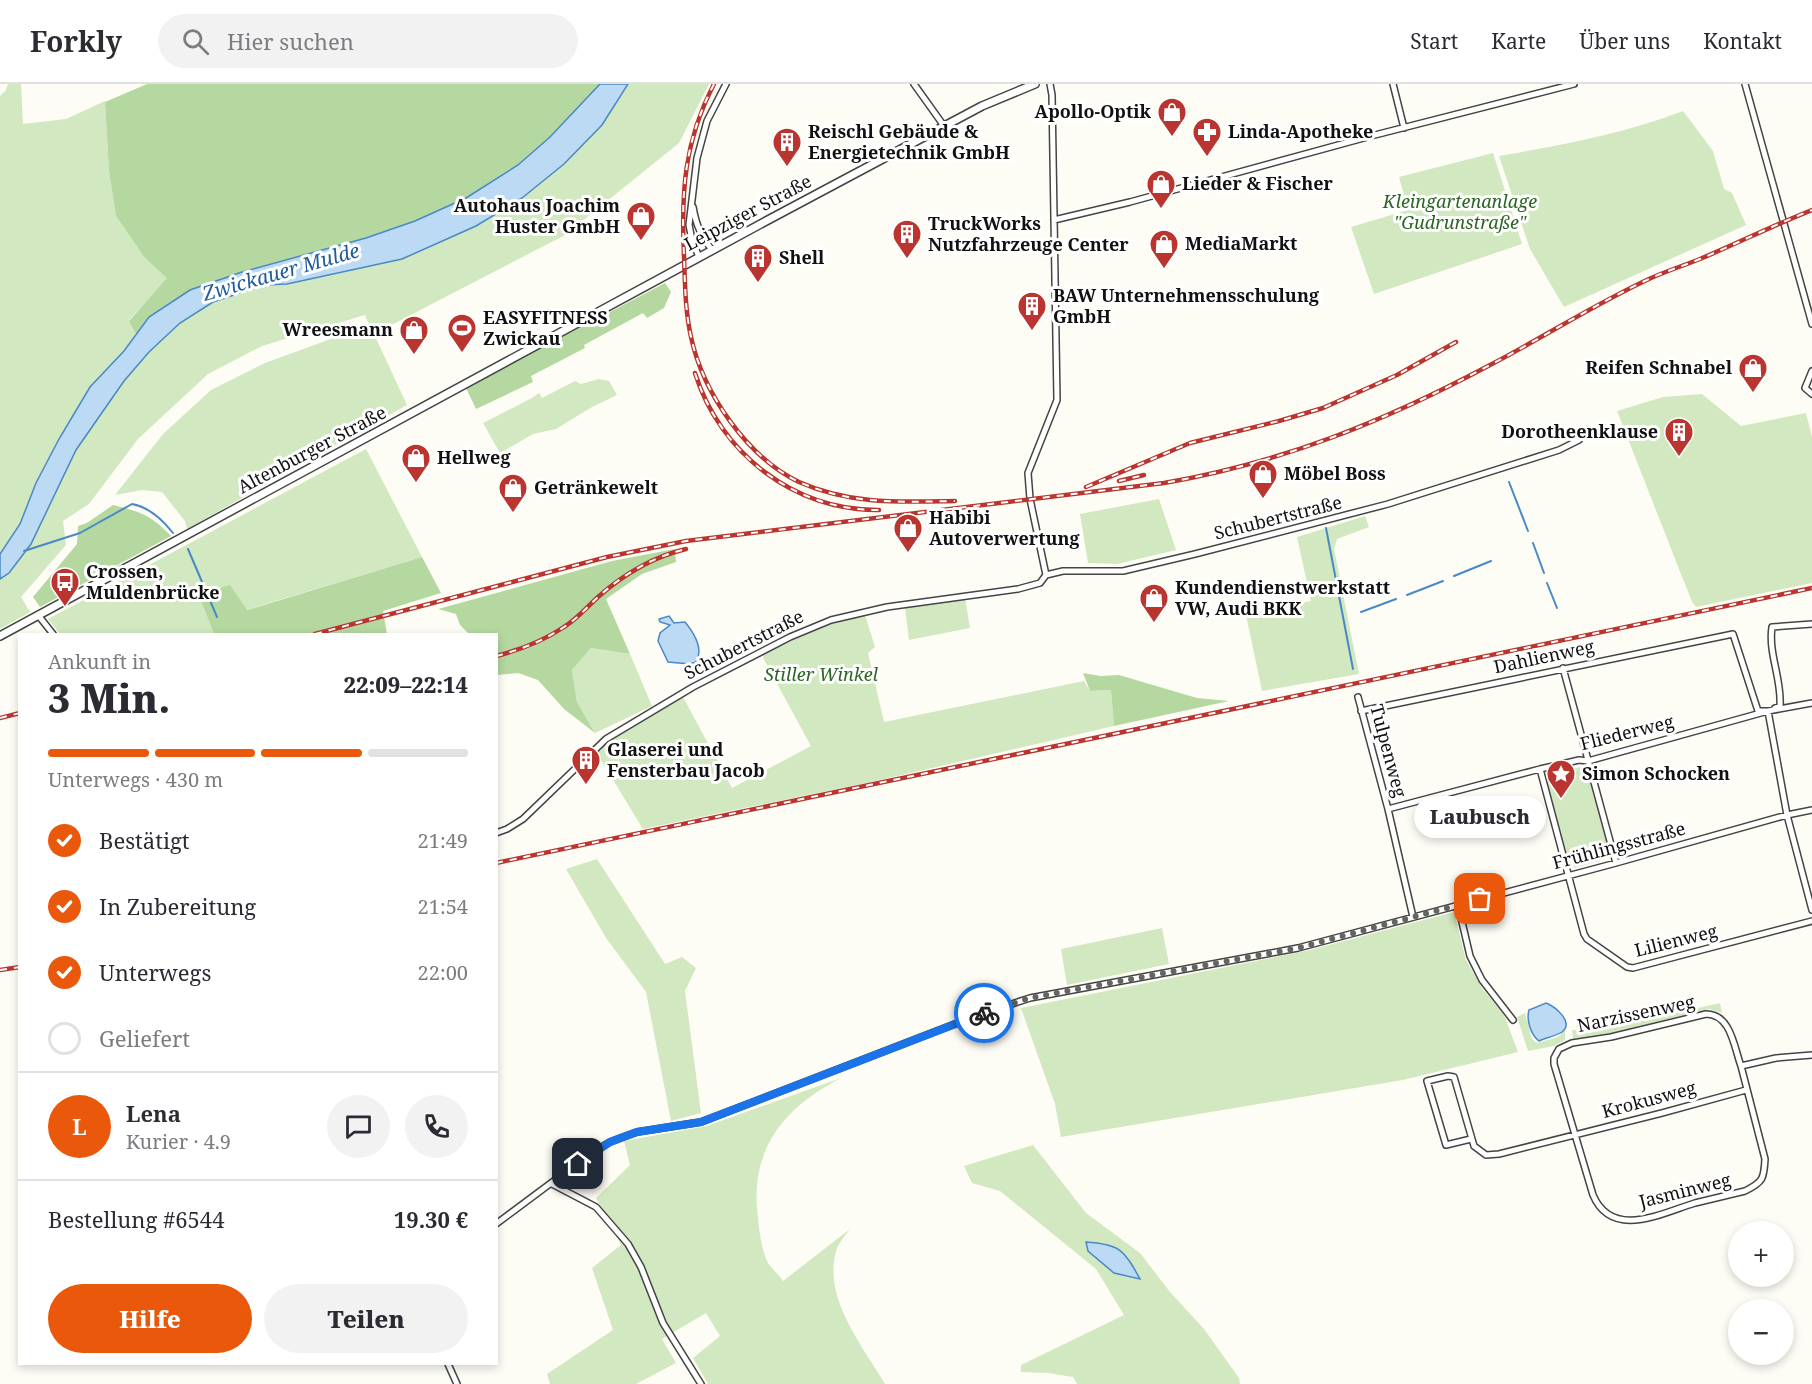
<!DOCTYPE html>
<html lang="de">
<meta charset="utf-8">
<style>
:root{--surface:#fff;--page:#f2f2f3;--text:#2b2b33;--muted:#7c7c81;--line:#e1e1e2;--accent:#ea580c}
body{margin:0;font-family:"Noto Serif",serif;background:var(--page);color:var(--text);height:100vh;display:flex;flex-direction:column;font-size:22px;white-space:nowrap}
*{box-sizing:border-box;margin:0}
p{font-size:20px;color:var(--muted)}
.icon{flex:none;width:33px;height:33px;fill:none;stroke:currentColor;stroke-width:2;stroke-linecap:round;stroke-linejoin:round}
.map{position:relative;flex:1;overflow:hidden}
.panel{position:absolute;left:18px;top:549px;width:480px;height:732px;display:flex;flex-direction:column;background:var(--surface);border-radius:0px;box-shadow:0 3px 9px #0003}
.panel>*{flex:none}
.buttons{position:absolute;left:1728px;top:1137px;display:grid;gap:12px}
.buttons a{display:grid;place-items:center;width:66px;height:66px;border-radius:50%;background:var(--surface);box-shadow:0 3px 9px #0003;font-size:30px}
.pin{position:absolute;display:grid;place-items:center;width:51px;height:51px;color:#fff;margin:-26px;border-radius:12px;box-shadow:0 3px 9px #0006}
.courier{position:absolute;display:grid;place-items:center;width:60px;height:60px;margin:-30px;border:4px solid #1a73e8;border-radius:50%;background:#fff;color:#222;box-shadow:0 2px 8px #0007}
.bubble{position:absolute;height:42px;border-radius:21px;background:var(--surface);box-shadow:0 3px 9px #0003;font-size:20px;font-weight:800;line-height:42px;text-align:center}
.head em{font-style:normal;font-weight:800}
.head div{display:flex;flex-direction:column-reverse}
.head{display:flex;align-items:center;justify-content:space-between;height:102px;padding:0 30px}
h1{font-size:39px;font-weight:800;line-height:45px}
.bar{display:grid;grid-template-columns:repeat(4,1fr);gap:9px 6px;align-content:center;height:72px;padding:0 30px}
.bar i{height:8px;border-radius:4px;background:var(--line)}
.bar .current{background:var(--accent)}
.bar p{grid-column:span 4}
.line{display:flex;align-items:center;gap:15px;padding:0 30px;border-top:2px solid var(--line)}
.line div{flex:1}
.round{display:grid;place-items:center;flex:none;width:63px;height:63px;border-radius:32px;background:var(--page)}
ol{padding:0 30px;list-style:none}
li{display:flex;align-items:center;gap:18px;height:66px}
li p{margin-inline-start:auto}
li .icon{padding:6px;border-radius:50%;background:var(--accent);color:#fff;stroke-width:4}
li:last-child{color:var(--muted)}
li i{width:33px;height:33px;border:3px solid var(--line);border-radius:50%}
.cta{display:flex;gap:12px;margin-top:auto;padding:12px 30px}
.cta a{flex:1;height:69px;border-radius:36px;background:var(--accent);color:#fff;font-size:24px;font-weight:800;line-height:69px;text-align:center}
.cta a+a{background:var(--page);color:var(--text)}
header{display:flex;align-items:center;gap:36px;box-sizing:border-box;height:84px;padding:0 30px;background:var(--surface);border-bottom:2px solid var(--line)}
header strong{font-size:28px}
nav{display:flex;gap:33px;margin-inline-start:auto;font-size:21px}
.search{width:420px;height:54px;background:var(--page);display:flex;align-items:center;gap:15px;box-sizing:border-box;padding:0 21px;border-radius:33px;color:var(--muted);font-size:22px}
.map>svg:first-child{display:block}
.green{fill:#d1e8c0}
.forest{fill:#b4d8a0}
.water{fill:#bcdaf3;stroke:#4889c6;stroke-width:1.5}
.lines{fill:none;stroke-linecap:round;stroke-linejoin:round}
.stream{stroke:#4889c6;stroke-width:2}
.minor-casing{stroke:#444;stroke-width:8}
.tertiary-casing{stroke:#444;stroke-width:10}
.minor{stroke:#fff;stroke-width:5}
.tertiary{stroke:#fff;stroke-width:7}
.rail-casing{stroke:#ba3430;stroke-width:4.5}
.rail{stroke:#fff;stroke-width:2;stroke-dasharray:7;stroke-linecap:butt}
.done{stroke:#646461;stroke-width:6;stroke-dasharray:0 10.8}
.route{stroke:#1a73e8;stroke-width:8}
.labels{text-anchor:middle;stroke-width:6;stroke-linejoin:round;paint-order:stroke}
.poi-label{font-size:18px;font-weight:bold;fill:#111;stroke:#fff;text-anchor:start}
.park-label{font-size:18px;font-style:italic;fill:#2c6624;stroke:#fff}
.street-label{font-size:18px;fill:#111;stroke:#fff}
.water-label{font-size:20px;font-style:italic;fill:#205c9d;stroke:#fff}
</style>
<header>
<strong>Forkly</strong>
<div class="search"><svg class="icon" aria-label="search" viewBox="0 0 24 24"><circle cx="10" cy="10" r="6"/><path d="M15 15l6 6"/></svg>Hier suchen</div>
<nav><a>Start</a><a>Karte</a><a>Über uns</a><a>Kontakt</a></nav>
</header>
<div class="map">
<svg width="1812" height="1300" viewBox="0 0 1812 1300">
<rect width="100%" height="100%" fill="#fefdf5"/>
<path class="green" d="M 8,0 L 21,0 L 23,40 L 66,35 L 105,17 L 109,87 L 116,132 L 144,173 L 168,194 L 129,236 L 136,250 L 124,267 L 90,303 L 36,399 L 20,440 L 0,470 L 0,12 L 6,6 Z
M 628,0 L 709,0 L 679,59 L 565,151 L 374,250 L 407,321 L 187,445 L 185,437 L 162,408 L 142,406 L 115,411 L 163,350 L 211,306 L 265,279 L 369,241 L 365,231 L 262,262 L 208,290 L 138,355 L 89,420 L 63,437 L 66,461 L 21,513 L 30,528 L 0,545 L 0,495 L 9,489 L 31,460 L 76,366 L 124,297 L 149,268 L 180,239 L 213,218 L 264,200 L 287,200 L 402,175 L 476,142 L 522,114 L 564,80 L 602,41 Z
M 1683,27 L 1713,67 L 1724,105 L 1732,109 L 1746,141 L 1564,223 L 1530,165 L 1499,72 C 1561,61 1624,50 1683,27 Z
M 1493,69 L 1522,160 L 1374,210 L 1351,143 L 1408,126 L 1399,93 Z
M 599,295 L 609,297 L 617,311 L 592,323 L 556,345 L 533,350 L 500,369 L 483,339 L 532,314 L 539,309 L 542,314 L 575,297 L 581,300 Z
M 1702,310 L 1741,342 L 1806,329 L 1812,353 L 1812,499 L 1696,523 L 1692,518 L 1617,327 L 1663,313 Z
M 366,365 L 422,473 L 246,526 L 200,511 L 214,550 L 60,550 L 48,535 Z
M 1159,415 L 1176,466 L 1117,480 L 1088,479 L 1080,430 Z
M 1365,432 L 1369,443 L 1337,455 L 1334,465 L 1359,590 L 1262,607 L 1246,531 L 1311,517 L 1297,453 Z
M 965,514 L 970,544 L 909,556 L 905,523 Z
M 865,531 L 875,563 L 868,569 L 884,638 L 1084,597 L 1090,607 L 1111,606 L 1114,642 L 876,697 L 643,745 L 596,668 L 609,658 L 683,613 L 732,704 L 811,662 L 763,574 L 764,568 L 832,540 Z
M 591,564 L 630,570 L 652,622 L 595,649 L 577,618 L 572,586 Z
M 1580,683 L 1588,689 L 1612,773 L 1575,784 L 1569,780 L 1566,775 L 1544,693 Z
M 597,775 L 665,880 L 682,873 L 696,884 L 685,907 L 701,1029 L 671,1037 L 646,908 L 606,854 L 566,785 Z
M 1454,828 L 1466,876 L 1482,904 L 1504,931 L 1518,968 L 1403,996 L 1061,1053 L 1055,1020 L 1021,924 L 1310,866 Z
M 1162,844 L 1169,880 L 1067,901 L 1061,865 Z
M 1720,919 L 1722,929 L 1710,925 L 1597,953 L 1573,955 L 1572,946 L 1579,946 L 1583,950 L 1608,939 L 1619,942 Z
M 1525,929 L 1532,955 L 1537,959 L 1558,953 L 1565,946 L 1565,956 L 1554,962 L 1528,967 L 1517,933 Z
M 841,994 C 783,1024 749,1066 758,1134 C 759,1147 762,1167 768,1179 C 772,1185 779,1191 783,1197 L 850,1145 C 846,1151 840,1157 837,1164 C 821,1212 862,1261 885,1300 L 708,1300 L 693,1274 L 720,1252 L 706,1229 L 662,1255 L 676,1279 L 636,1300 L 550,1300 L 547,1290 L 613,1246 L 592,1184 L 621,1161 L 596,1114 L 630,1081 L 624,1057 L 707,1042 Z
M 1033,1061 L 1086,1129 L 1140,1169 L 1170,1208 L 1204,1245 L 1239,1294 L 1240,1300 L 1077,1300 L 1073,1293 L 1048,1289 L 1021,1288 L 1021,1281 L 1124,1231 L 1096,1185 L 1000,1107 L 972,1099 L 964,1082 Z"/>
<path class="forest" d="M 147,0 L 600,0 L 550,53 L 518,81 L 466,114 L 415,137 L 366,154 L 246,187 L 149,233 L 136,250 L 129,237 L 167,194 L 144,173 L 116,132 L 109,87 L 105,18 Z
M 665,199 L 671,208 L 664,224 L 647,234 L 643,229 L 584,261 L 585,264 L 531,292 L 533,298 L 476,325 L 466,304 Z
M 113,421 C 141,428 151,431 171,452 L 40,523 L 33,513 L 77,460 L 78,442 L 87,439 Z
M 675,465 L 676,478 L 642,490 L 606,515 L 630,570 L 591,564 L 572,586 L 577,618 L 595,649 L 564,625 L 538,596 L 518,589 L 497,591 L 496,550 L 469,550 L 460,541 L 456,530 L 438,525 L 612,477 Z
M 422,473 L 441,509 L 383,527 L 387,550 L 214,550 L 199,511 L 230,501 L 247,526 Z
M 1083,589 L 1101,592 L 1119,591 L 1197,614 L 1229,617 L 1114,642 L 1111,606 L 1090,607 Z"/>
<path class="water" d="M 600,0 L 628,0 L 602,41 L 564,80 L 522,114 L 476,142 L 402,175 L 287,200 L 264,201 L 213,218 L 180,239 L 149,268 L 124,297 L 76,366 L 31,460 L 9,489 L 0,495 L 0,470 L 20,440 L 36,399 L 59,355 L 90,303 L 124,267 L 149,233 L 190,206 L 242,188 L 366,154 L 415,137 L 466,114 L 518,81 L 550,53 Z
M 669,532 L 674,539 L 685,538 C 694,549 704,565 696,578 L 690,580 L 668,578 L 658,557 L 660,549 L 670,541 L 660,538 L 659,535 Z
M 1546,919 C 1554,922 1575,938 1562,948 C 1556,952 1545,954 1539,957 C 1531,951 1526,936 1529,926 Z
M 1086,1158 C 1120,1160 1124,1166 1140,1195 L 1114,1189 L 1088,1167 Z"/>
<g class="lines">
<path class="stream" d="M 1509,398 L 1528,447
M 1326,444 L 1353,585
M 1533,459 L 1544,489
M 188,465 L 217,533
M 24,467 L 80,449 L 132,420 C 149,423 162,435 173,449
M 1454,492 L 1491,477
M 1547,499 L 1557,524
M 1407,511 L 1443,497
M 1361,528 L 1396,515"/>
<g class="minor-casing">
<path id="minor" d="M 914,0 L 944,42
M 1050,0 L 1052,11 L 1057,316 L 1028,389 L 1030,415 L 1046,491 L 1063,487 L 1123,487 L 1195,470 L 1388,420 L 1559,366 L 1579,356
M 1393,0 L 1404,44
M 1745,0 L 1812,240
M 693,123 C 696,141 701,152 712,166
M 1054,136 L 1130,118 L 1371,52 L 1574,0
M 699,173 L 692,156 L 689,141 L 697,74 L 707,37 L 726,0
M 1812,287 L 1805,304 L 1812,310
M 38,531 L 53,550
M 1563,584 L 1616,779
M 1358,613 L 1388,725 L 1413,833
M 1775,624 L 1780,622 C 1782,595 1768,570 1772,543 L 1812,540
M 1361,627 L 1733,550 L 1758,627 L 1768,627 L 1787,731 L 1812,826
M 1540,685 L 1584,850 L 1587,855 L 1627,883 L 1633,884 L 1812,837
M 1388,725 L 1540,685 L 1579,676 L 1588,677 L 1768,627 L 1812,619
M 496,749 L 507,745 L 523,735 L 606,655 L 693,603 L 790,553 L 831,536 L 887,523 L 1018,505 L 1040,499 L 1046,491
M 1458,821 L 1470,872 L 1482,896 L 1513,936
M 1741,982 C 1734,963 1731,930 1706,930 L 1611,953 L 1572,959 L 1559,965 L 1554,974 L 1554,980 L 1593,1111 C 1612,1156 1662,1129 1695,1119 C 1712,1115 1728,1111 1745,1107 C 1763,1098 1764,1095 1765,1075 L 1741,982 L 1776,974 L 1812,971
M 1471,1055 L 1446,1061 L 1427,997 L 1448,992 L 1454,993 L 1474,1062 L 1486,1071 L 1499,1070 L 1662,1029 L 1746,1006
M 552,1100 L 596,1123 L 628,1160 L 641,1183 L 663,1239 L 701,1300
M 496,1140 L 590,1070 L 610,1058 L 637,1048 L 701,1038 L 978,931 L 1030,914 L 1298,864 L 1616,779 L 1787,731 L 1812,726
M 448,1280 L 457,1300"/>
</g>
<g class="tertiary-casing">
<path id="tertiary" d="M 0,552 L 768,136 L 982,22 L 1035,0"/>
</g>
<use href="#minor" class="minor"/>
<use href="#tertiary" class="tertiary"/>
<g class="rail-casing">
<path id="rail" d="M 714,0 C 684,58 681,108 684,172 C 685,199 685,226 691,253 C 703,309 747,373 799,398 C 851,421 900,418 955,417
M 695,289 C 720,369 794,427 879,426
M 1119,397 L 1144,391
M 1086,403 L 1190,359 L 1279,337 L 1323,324 L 1397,291 L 1456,258
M 315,550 L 607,473 L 686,457 L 1164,399 C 1284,378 1383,338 1490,281 C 1544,253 1595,220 1649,195 C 1666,187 1683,182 1700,175 C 1738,159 1774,141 1812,126
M 496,572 C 520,566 543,557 564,543 C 577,535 587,523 598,513 C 624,490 652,473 686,465
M 0,634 L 20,629
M 496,779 L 1812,504
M 0,886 L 20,883"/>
</g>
<use href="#rail" class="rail"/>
</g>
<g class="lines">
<path class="done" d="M 984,929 L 1030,914 L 1298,864 L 1480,815"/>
<path class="route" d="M 578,1080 L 610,1058 L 623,1053 L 637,1048 L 701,1038 L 984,929"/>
</g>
<defs>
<g id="shop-pin" transform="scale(1.5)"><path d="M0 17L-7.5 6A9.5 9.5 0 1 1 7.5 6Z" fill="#ba3430" stroke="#fff"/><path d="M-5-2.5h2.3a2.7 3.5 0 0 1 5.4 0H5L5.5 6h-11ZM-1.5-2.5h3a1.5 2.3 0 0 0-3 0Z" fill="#fff"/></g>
<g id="pharmacy-pin" transform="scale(1.5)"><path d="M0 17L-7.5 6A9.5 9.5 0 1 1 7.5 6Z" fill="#ba3430" stroke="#fff"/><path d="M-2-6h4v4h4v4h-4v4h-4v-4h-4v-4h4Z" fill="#fff"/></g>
<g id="building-pin" transform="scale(1.5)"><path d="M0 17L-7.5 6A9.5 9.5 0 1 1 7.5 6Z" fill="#ba3430" stroke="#fff"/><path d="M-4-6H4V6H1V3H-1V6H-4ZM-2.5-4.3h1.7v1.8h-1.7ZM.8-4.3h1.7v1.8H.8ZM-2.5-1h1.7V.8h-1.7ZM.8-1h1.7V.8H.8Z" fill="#fff"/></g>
<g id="stadium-pin" transform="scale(1.5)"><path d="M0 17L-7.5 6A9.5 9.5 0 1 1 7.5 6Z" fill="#ba3430" stroke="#fff"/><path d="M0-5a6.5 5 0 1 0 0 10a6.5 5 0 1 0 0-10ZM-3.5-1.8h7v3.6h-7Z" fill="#fff"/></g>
<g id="bus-pin" transform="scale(1.5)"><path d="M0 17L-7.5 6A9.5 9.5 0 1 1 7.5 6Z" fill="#ba3430" stroke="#fff"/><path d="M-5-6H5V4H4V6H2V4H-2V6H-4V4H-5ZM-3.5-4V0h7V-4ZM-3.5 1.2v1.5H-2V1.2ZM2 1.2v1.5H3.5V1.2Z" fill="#fff"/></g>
<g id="sight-pin" transform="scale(1.5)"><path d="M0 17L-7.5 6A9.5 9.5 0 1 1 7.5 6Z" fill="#ba3430" stroke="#fff"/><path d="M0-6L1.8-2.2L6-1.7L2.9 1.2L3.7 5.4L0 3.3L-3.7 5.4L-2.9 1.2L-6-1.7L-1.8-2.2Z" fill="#fff"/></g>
</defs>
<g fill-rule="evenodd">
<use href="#shop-pin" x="1172" y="28"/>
<use href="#pharmacy-pin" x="1207" y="48"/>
<use href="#building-pin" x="787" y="58"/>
<use href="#shop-pin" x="1161" y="100"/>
<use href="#shop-pin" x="641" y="132"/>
<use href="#building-pin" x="907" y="150"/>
<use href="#shop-pin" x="1164" y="160"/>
<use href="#building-pin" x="758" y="174"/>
<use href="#building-pin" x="1032" y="222"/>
<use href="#stadium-pin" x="462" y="244"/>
<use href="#shop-pin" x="414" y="246"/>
<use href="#shop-pin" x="1753" y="284"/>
<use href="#building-pin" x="1679" y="348"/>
<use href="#shop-pin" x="416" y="374"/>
<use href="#shop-pin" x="1263" y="390"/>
<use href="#shop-pin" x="513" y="404"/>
<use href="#shop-pin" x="908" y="444"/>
<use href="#bus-pin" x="65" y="498"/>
<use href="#shop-pin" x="1154" y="514"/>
<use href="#building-pin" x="586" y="676"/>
<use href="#sight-pin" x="1561" y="690"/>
</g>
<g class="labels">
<g class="poi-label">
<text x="1151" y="34" text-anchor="end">Apollo-Optik</text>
<text x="808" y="54">Reischl Gebäude &amp;<tspan x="808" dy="21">Energietechnik GmbH</tspan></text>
<text x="1228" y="54">Linda-Apotheke</text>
<text x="1182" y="106">Lieder &amp; Fischer</text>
<text x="620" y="128" text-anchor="end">Autohaus Joachim<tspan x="620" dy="21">Huster GmbH</tspan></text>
<text x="928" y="146">TruckWorks<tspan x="928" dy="21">Nutzfahrzeuge Center</tspan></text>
<text x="1185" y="166">MediaMarkt</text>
<text x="779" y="180">Shell</text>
<text x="1053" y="218">BAW Unternehmensschulung<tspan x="1053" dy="21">GmbH</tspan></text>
<text x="483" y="240">EASYFITNESS<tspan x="483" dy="21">Zwickau</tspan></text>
<text x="393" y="252" text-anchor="end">Wreesmann</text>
<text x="1732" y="290" text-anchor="end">Reifen Schnabel</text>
<text x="1658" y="354" text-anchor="end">Dorotheenklause</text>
<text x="437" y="380">Hellweg</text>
<text x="1284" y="396">Möbel Boss</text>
<text x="534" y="410">Getränkewelt</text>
<text x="929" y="440">Habibi<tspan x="929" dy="21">Autoverwertung</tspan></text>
<text x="86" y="494">Crossen,<tspan x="86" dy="21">Muldenbrücke</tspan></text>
<text x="1175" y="510">Kundendienstwerkstatt<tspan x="1175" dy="21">VW, Audi BKK</tspan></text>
<text x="607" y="672">Glaserei und<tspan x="607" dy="21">Fensterbau Jacob</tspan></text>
<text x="1582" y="696">Simon Schocken</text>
</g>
<g class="park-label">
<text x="1460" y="124">Kleingartenanlage<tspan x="1460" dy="21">"Gudrunstraße"</tspan></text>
<text x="821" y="597">Stiller Winkel</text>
</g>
<g class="street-label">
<text transform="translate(748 129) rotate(-28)" y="6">Leipziger Straße</text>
<text transform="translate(312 366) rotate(-28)" y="6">Altenburger Straße</text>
<text transform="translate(1278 434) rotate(-14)" y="6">Schubertstraße</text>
<text transform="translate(744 561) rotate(-27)" y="6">Schubertstraße</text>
<text transform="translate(1544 573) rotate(-12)" y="6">Dahlienweg</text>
<text transform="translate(1627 649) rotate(-14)" y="6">Fliederweg</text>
<text transform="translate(1388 667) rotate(75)" y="6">Tulpenweg</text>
<text transform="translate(1619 762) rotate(-15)" y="6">Frühlingsstraße</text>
<text transform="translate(1676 857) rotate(-14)" y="6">Lilienweg</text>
<text transform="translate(1636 930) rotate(-12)" y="6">Narzissenweg</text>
<text transform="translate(1649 1016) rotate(-15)" y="6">Krokusweg</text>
<text transform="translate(1685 1107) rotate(-14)" y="6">Jasminweg</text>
</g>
<g class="water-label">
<text transform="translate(281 188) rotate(-16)" y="7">Zwickauer Mulde</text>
</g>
</g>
</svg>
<div class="buttons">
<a>+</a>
<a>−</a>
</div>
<div class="pin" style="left:1480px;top:815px;background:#ea580c"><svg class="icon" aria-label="bag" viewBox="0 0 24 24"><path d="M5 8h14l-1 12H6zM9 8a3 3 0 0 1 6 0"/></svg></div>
<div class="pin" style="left:578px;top:1080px;background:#1f2937"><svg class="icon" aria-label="home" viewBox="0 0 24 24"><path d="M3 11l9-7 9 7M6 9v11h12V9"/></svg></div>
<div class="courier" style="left:984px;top:929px"><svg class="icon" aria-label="bike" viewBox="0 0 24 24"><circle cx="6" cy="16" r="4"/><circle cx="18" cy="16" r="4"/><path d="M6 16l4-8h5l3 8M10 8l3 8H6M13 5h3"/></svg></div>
<div class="bubble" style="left:1414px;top:712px;width:132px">Laubusch</div>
<section class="panel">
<div class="head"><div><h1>3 Min.</h1><p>Ankunft in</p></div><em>22:09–22:14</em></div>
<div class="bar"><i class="current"></i><i class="current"></i><i class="current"></i><i></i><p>Unterwegs · 430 m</p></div>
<ol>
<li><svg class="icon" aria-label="check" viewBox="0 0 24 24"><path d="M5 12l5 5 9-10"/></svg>Bestätigt<p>21:49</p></li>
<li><svg class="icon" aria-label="check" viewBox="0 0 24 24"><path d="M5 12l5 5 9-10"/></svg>In Zubereitung<p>21:54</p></li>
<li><svg class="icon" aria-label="check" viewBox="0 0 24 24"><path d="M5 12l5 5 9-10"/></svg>Unterwegs<p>22:00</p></li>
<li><i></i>Geliefert</li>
</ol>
<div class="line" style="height:108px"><b class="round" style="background:var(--accent);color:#fff">L</b><div><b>Lena</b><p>Kurier · 4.9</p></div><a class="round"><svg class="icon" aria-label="chat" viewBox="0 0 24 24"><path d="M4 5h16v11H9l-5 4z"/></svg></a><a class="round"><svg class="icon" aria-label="phone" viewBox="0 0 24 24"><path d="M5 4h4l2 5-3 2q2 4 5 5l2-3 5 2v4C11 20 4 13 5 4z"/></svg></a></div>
<div class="line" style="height:78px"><div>Bestellung #6544</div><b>19.30 €</b></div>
<div class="cta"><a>Hilfe</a><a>Teilen</a></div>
</section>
</div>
